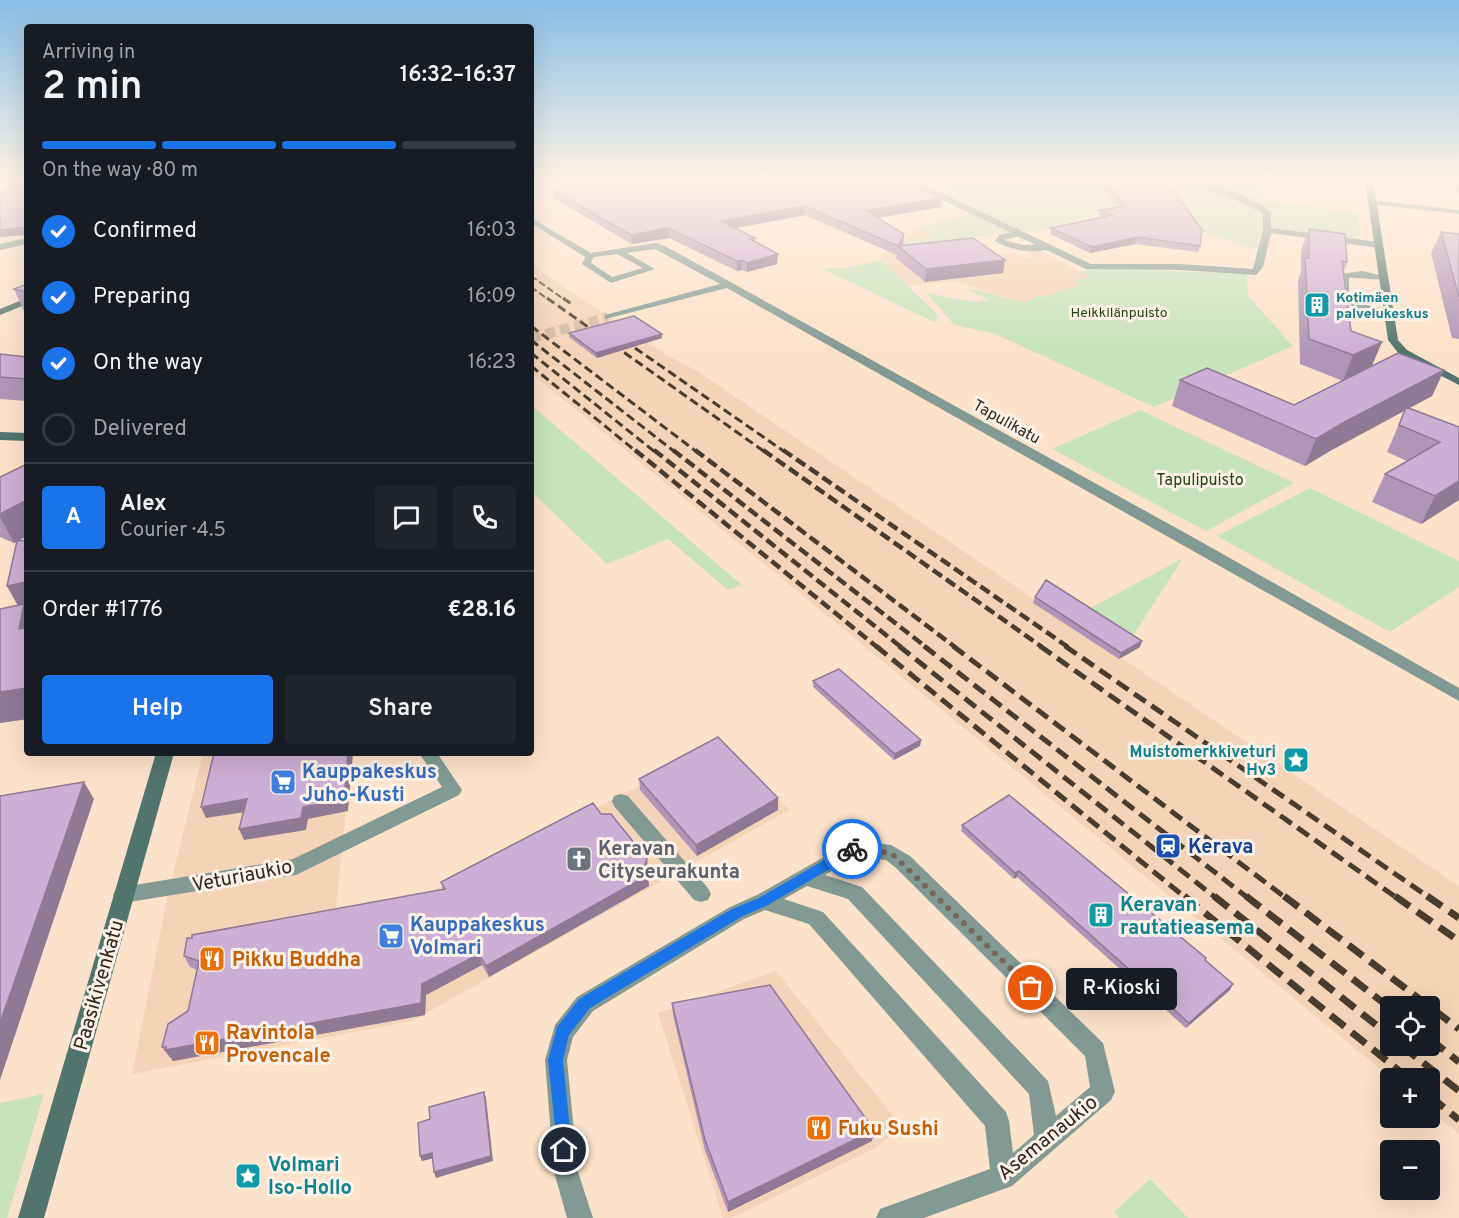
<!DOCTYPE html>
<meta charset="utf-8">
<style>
:root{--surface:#171b24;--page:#20242c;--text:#f1f3f6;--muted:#9ea1a6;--line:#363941;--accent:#1a73e8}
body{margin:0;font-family:Overpass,sans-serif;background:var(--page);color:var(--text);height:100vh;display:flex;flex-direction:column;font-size:22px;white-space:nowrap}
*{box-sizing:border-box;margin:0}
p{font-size:20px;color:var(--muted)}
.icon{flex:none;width:33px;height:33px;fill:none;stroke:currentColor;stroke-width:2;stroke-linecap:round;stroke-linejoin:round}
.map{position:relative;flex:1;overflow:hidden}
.details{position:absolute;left:24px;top:24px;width:510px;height:732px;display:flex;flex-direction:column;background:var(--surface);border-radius:6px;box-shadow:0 6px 24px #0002}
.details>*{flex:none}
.controls{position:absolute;left:1380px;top:996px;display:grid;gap:12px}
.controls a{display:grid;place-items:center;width:60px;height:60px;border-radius:6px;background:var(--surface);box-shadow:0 6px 24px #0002;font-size:30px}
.pin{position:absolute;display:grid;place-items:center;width:51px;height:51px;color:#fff;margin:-26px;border:3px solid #fff;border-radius:50%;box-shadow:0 2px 6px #0007}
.courier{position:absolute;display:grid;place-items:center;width:60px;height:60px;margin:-30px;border:4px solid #1a73e8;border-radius:50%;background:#fff;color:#222;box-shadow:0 2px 8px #0007}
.bubble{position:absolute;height:42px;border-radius:6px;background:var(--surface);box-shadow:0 6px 24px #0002;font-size:20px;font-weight:600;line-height:42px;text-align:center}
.summary em{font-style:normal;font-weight:600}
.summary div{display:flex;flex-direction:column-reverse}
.summary{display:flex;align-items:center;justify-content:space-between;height:102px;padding:0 18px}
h1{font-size:39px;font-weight:600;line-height:45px}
.bar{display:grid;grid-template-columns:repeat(4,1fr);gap:9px 6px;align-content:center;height:72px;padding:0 18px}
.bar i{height:8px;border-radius:4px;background:var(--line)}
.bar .on{background:var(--accent)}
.bar p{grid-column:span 4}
.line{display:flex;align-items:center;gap:15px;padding:0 18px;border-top:2px solid var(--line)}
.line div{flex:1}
.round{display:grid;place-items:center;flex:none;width:63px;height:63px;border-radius:6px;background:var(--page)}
ol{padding:0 18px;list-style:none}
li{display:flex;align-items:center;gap:18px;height:66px}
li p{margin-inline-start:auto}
li .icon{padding:6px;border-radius:50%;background:var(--accent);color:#fff;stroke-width:4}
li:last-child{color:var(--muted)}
li i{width:33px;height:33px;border:3px solid var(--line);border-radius:50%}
.cta{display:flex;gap:12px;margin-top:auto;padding:12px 18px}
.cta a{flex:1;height:69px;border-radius:6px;background:var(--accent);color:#fff;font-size:24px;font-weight:600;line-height:69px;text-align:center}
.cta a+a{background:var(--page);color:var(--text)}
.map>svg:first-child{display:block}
.built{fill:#f4d4b8;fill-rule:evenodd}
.green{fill:#c8e2bd}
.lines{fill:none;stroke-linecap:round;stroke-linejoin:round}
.street-tunnel{stroke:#d3bca7;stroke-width:10;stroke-dasharray:10 5;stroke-linecap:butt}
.lane{fill:#829994;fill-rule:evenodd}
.street{fill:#829994;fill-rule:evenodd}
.secondary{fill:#51746d;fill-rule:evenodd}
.rail-far4{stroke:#483c31;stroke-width:2;stroke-dasharray:7 3;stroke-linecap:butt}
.rail-far3{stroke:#483c31;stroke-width:3;stroke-dasharray:9 4.5;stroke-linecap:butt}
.rail-far2{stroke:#483c31;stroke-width:4.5;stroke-dasharray:11 5;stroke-linecap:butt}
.rail-far1{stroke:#483c31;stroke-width:5;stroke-dasharray:14 7;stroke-linecap:butt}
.rail{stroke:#483c31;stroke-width:7;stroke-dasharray:18 9;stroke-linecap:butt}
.wall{fill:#af96b6}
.shaded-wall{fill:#8f7a94}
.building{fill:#ccafd4;stroke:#8f7a94;stroke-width:1.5}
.route{fill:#1a73e8}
.done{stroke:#77685a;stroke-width:6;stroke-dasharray:0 10.8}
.labels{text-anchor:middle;stroke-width:6;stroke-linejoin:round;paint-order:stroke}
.far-culture-label{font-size:14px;font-weight:bold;fill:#0d838f;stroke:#fdf2e9;text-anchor:start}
.far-park-label{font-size:14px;fill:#234610;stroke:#fdf2e9}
.street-label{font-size:16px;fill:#30261d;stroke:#fdf2e9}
.park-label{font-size:16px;fill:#234610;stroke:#fdf2e9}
.culture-label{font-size:16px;font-weight:bold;fill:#0d838f;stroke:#fdf2e9;text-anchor:end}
.near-shop-label{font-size:20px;font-weight:bold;fill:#366cbe;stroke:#fdf2e9;text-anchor:start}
.near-transit-label{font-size:20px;font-weight:bold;fill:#164399;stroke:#fdf2e9;text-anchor:start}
.near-worship-label{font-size:20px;font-weight:bold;fill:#5b616d;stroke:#fdf2e9;text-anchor:start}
.near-street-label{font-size:20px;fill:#30261d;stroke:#fdf2e9}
.near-culture-label{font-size:20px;font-weight:bold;fill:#0d838f;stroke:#fdf2e9;text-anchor:start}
.near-food-label{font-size:20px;font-weight:bold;fill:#c56008;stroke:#fdf2e9;text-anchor:start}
</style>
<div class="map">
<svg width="1459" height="1218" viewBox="0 0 1459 1218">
<rect width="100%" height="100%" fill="#fce2ca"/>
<path class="built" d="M 920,228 L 954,251 L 980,256 L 1015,253 L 1025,258 L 1035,257 L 1027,252 L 1039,250 L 1092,277 L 1075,282 L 1081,285 L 1042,297 L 1037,296 L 1024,303 L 954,281 L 908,286 L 880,257 L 885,251 Z
M 531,262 L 553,280 L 668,356 L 697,371 L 1459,886 L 1459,1134 L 1430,1110 L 1430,1078 L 1391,1078 L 531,373 ZM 1390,1006 L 1430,1006 L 1430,1046 L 1390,1046 Z
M 724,743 L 789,810 L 412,1021 L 132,1074 L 167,899 L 203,753 L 352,753 L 335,915 L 416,899 Z
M 776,971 L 902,1127 L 875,1148 L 732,1218 L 723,1218 L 658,1013 Z"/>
<path class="green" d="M 968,180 L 1266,180 L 1260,200 L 1358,213 L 1360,236 L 1345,238 L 1262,227 L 1256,249 L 1180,224 L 1106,212 L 1037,232 L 1017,231 L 963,206 L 940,187 Z
M 970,213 L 1008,232 L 897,248 L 908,239 L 937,239 L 920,228 Z
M 881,260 L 933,310 L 939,317 L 934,322 L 821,268 L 847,268 Z
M 1096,268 L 1247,274 L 1248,296 L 1293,346 L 1154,407 L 993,333 L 954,325 L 927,293 L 973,302 L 990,300 L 969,291 L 974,289 L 1024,303 L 1037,296 L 1042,297 L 1080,285 L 1074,281 L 1091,277 L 1081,272 Z
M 531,405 L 742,585 L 728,590 L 668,539 L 607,564 L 531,491 Z
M 1140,410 L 1294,483 L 1206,531 L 1052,449 Z
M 1310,488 L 1459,561 L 1459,587 L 1390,632 L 1217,536 Z
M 1183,558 L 1133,636 L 1091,608 Z
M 44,1094 L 7,1218 L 0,1218 L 0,1103 Z
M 1150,1179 L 1188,1218 L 1119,1218 L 1114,1212 Z"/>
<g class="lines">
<path class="street-tunnel" d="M 531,338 L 608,317"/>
<path class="lane" d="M 1016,231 L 1019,232 L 1019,236 L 1004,240 L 1023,245 L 1045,245 L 1049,248 C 1036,256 1007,249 995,241 L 999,235 Z
M 620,249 L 655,269 L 611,283 L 582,264 L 587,254 L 590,253 L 594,256 L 591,263 L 612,277 L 643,268 L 617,254 L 617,250 Z
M 1362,271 L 1388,277 C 1379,282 1360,277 1349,278 L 1349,298 L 1370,306 L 1392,310 L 1392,314 L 1368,312 L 1341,302 L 1341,274 Z
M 419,753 L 437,753 L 462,790 L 459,795 L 296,875 L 123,903 L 116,901 L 113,895 L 116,889 L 123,887 L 293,859 L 442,787 Z
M 854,840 L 891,845 L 910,856 L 1103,1043 L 1115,1092 L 1111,1100 L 1012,1186 L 924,1218 L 876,1218 L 880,1209 L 990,1169 L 985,1126 L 809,924 L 765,910 L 744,919 L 593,1011 L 573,1037 L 567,1060 L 578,1172 L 593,1218 L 567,1218 L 554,1172 L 545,1060 L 555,1025 L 577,997 L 730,907 L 757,895 ZM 856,856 L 886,860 L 896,868 L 1085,1056 L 1090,1087 L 1056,1116 L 1048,1081 L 862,887 L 825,875 ZM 807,886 L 848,899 L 1029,1094 L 1034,1135 L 1013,1153 L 1009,1121 L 1006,1112 L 823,912 L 784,899 Z"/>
<path class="street" d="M 11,180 L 19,180 L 0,202 L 0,195 Z
M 909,180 L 915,180 L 1091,264 L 1180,264 L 1253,269 L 1263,230 L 1263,213 L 1222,194 L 1176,180 C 1204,180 1250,194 1271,212 L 1271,228 L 1379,242 L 1383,245 L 1379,248 L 1271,233 L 1263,267 L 1256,275 L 1180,270 L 1086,269 L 909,184 Z
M 1370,200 L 1459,210 L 1459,214 L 1373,204 L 1369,202 Z
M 531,218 L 591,253 L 656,243 L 665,246 L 1198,540 L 1459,688 L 1459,701 L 727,288 L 605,319 L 605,315 L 720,284 L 655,249 L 587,258 L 531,223 Z
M 27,238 L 27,244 L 0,250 L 0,244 Z
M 621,794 L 628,796 L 708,888 L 711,894 L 708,900 L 701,902 L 694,900 L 614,806 L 612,801 L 614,796 Z"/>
<path class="secondary" d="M 1365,180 L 1373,180 L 1398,340 L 1407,350 L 1459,378 L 1459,385 L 1399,354 L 1388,340 Z
M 27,298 L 27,304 L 0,315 L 0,309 Z
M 0,432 L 27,433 L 27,441 L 0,440 Z
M 156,753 L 174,753 L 44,1218 L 18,1218 Z"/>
<path class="rail-far4" d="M 531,276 L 565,300
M 531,287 L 549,300"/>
<path class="rail-far3" d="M 547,298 L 765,452
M 563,298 L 573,305
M 531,326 L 697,452
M 531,340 L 675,452
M 635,348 L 785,452
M 531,353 L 655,452
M 531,366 L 637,452"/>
<path class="rail-far2" d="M 635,450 L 877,647
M 654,450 L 901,647
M 673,450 L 926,647
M 695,450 L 955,647
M 763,450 L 1042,647
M 783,450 L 1068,647"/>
<path class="rail-far1" d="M 876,646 L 1186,898
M 899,646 L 1216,898
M 924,646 L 1248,898
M 953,646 L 1286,898
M 1040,646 L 1397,898
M 1065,646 L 1430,898"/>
<path class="rail" d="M 1184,896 L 1408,1078
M 1214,896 L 1390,1036
M 1246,896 L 1390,1008
M 1284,896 L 1459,1029
M 1395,896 L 1459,941
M 1427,896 L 1459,918
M 1430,1039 L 1459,1062
M 1402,1046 L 1459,1091
M 1430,1096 L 1459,1120"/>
</g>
<path class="wall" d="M 549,180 L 887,180 L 894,184 L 941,207 L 877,218 L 903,244 L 902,245 L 1003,273 L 925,282 L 896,258 L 897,255 L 805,215 L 734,228 L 755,238 L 755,242 L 778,254 L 777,264 L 747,272 L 742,270 L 737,271 L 669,238 L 632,244 L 553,198 L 552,190 L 563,187 Z
M 1101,180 L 1200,246 L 1198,252 L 1135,244 L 1090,253 L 1050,234 L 1051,228 L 1102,217 L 1099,216 L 1100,210 L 1120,207 L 1099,186 Z
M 1453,180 L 1459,180 L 1459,198 Z
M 1309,229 L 1347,262 L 1344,271 L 1351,331 L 1382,342 L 1372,366 L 1444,370 L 1432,396 L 1409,408 L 1459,427 L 1459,500 L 1421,524 L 1372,502 L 1385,474 L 1407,461 L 1387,452 L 1405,410 L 1330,451 L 1305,466 L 1172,406 L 1180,380 L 1294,405 L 1343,381 L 1300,364 L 1298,281 L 1301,271 L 1301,251 Z
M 1441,232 L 1459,234 L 1459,339 L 1452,338 L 1431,253 Z
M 27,284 L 27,318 L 14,289 Z
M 569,333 L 662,334 L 662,338 L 597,358 L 569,337 Z
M 0,354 L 27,357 L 27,401 L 0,399 Z
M 27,464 L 27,536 L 17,541 L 27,540 L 27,719 L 0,723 L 18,605 L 7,586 L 17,542 L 14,543 L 0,537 L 0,477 Z
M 1035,597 L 1140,647 L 1119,659 L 1033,603 Z
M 813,681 L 921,740 L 920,746 L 894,760 L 813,687 Z
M 639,779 L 778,798 L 778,810 L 697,856 L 640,790 Z
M 601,814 L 647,859 L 648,871 L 647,873 L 649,886 L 489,977 L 482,965 L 426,995 L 425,1015 L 173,1061 L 171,1058 L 170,1058 L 162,1047 L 188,1011 L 197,970 L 190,967 L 184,956 L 443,890 L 441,882 Z
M 962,825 L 1230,990 L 1186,1028 L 1017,877 L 1014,879 L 961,831 Z
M 672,1003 L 872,1141 L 728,1212 L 705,1151 L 673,1015 Z"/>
<path class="shaded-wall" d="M 942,198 L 941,207 L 866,220 L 866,211 Z
M 805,206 L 805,215 L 721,231 L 721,221 Z
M 27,227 L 27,235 L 0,237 L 0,230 Z
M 668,228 L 669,238 L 632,244 L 631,235 Z
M 904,234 L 903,244 L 901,248 L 898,246 Z
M 1137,237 L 1135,244 L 1090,253 L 1092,247 Z
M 778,254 L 777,264 L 747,272 L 747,263 Z
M 742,260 L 742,270 L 737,271 L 737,261 Z
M 1005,260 L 1003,273 L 925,282 L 926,269 Z
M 662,334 L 662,338 L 597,358 L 596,353 Z
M 1382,342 L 1371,367 L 1343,381 L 1353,355 Z
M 1444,370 L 1432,396 L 1330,451 L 1305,466 L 1316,439 L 1341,424 Z
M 1459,481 L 1459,500 L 1421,524 L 1435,496 Z
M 27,500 L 27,536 L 14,543 L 0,517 L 0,514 Z
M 27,582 L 27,642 L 19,629 L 22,613 L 7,586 Z
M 1142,641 L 1140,647 L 1119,659 L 1121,653 Z
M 27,688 L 27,719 L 0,723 L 0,692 Z
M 921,740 L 920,746 L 894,760 L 895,754 Z
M 348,753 L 353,753 L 348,811 L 308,819 L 306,830 L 244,840 L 239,829 L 303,807 Z
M 84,782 L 94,799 L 0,1080 L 0,1023 Z
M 778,798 L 778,810 L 697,856 L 696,845 Z
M 247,799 L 252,811 L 206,818 L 201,807 Z
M 647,859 L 648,871 L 646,876 L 648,875 L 649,886 L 489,977 L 486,966 L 643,869 Z
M 1019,871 L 1017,877 L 1014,879 L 1015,873 Z
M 479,954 L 482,965 L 426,995 L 425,1015 L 173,1061 L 165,1050 L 422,984 Z
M 1233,984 L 1230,990 L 1186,1028 L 1189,1023 Z
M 484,1092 L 486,1098 L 493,1161 L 436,1178 L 434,1172 Z
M 874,1130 L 872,1141 L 728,1212 L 728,1202 Z
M 432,1153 L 435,1158 L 422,1161 L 420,1156 Z"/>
<path class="building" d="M 566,180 L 887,180 L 894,184 L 910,182 L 942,198 L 866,211 L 904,234 L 898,246 L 805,206 L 721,221 L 755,238 L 750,239 L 778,254 L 747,263 L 742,260 L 737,261 L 668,228 L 631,235 L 552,190 L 575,184 Z
M 1101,180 L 1169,185 L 1202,230 L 1200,246 L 1137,237 L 1092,247 L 1051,228 L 1112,215 L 1100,210 L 1127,206 Z
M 27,185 L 27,227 L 0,230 L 0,194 L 7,186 Z
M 1309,229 L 1345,234 L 1347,262 L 1342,261 L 1351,331 L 1382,342 L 1353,355 L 1309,339 L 1305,258 L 1309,258 Z
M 1441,232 L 1459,234 L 1459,297 Z
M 973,238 L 1005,260 L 926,269 L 898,246 Z
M 27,284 L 27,292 L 14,289 Z
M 634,316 L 662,334 L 596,353 L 569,333 Z
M 1398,353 L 1444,370 L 1341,424 L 1316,439 L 1180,380 L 1207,368 L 1294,405 Z
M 0,354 L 27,357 L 27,379 L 0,377 Z
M 1406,407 L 1459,427 L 1459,481 L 1435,496 L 1385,474 L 1440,442 L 1399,425 Z
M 27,464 L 27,500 L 0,514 L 0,477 Z
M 27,540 L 27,582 L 7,586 L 17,541 Z
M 1046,580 L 1142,641 L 1121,653 L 1035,597 Z
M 24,604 L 19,629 L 27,628 L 27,688 L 0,692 L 0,609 Z
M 839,669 L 921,740 L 895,754 L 813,681 Z
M 718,737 L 778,798 L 696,845 L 639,779 Z
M 214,753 L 348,753 L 344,800 L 303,807 L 301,818 L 239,829 L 247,799 L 201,807 Z
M 84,782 L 0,1023 L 0,796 Z
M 1009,795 L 1206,958 L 1205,960 L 1233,984 L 1189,1023 L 1019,871 L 1015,873 L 962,825 Z
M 593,803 L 601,814 L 611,814 L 647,859 L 643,869 L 648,875 L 486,966 L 479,954 L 422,984 L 421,1003 L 165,1050 L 166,1047 L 162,1047 L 168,1024 L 188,1011 L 199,961 L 184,956 L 187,938 L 192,938 L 192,935 L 445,889 L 441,882 Z
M 770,985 L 874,1130 L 728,1202 L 705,1140 L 672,1003 Z
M 484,1092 L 491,1156 L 434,1172 L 432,1153 L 420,1156 L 418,1123 L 430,1119 L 429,1107 Z"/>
<linearGradient id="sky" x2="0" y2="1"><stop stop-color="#87bee3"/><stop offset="0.51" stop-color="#fef2e7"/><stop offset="1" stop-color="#fef2e7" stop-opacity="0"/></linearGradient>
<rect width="1459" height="351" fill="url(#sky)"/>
<path class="route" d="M 852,844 L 858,849 L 857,853 L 768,905 L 741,917 L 590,1008 L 569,1035 L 563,1060 L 572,1150 L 569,1155 L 564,1158 L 558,1155 L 548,1060 L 557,1027 L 579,999 L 732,909 L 759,898 Z"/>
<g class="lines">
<path class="done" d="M 852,849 L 891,853 L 1031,988"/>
</g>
<defs>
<g id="building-square" transform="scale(1.35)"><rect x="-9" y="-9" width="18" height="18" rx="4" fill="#0f9aa8" stroke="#fdf2e9"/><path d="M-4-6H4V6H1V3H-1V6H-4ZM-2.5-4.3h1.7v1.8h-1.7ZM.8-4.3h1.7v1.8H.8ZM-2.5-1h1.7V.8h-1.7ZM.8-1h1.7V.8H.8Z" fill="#fff"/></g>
<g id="sight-square" transform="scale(1.35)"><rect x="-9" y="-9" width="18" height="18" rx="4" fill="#0f9aa8" stroke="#fdf2e9"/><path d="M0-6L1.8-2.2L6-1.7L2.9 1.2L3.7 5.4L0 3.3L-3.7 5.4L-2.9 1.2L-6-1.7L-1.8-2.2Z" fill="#fff"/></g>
<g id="supermarket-square" transform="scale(1.35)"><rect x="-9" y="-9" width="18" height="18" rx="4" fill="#3f7fe0" stroke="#fdf2e9"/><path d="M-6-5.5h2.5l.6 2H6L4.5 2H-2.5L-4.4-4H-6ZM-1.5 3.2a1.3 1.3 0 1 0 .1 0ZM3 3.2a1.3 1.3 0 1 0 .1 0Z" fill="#fff"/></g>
<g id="station-square" transform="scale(1.35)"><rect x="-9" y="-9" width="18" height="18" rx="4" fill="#1a4fb4" stroke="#fdf2e9"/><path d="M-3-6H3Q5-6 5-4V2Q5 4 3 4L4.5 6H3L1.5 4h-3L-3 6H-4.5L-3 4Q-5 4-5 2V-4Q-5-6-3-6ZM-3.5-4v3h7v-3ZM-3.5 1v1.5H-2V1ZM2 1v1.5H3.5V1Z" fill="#fff"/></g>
<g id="church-square" transform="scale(1.35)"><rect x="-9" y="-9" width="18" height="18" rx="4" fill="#6b7280" stroke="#fdf2e9"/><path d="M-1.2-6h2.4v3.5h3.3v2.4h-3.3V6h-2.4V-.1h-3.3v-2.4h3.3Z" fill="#fff"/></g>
<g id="restaurant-square" transform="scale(1.35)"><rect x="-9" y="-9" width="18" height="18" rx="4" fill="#e8710a" stroke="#fdf2e9"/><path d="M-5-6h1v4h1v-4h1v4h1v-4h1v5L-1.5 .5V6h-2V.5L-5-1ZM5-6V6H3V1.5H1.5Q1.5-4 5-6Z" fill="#fff"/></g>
</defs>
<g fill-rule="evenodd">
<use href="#building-square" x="1317" y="305"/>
<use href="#sight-square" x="1296" y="760"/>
<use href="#supermarket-square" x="283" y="782"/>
<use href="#station-square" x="1168" y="846"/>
<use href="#church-square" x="579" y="859"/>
<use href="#building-square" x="1101" y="915"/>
<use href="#supermarket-square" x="391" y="936"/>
<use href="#restaurant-square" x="212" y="959"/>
<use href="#restaurant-square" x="207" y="1043"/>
<use href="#restaurant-square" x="819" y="1128"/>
<use href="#sight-square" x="248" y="1176"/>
</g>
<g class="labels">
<g class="far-culture-label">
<text x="1336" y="302">Kotimäen<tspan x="1336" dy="16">palvelukeskus</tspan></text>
</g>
<g class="far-park-label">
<text x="1119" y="317">Heikkilänpuisto</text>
</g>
<g class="street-label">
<text transform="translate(1007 421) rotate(29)" y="6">Tapulikatu</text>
</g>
<g class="park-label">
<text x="1200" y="485">Tapulipuisto</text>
</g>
<g class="culture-label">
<text x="1276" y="757">Muistomerkkiveturi<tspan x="1276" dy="18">Hv3</tspan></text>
</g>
<g class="near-shop-label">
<text x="302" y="778">Kauppakeskus<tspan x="302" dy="23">Juho-Kusti</tspan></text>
<text x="410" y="931">Kauppakeskus<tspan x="410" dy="23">Volmari</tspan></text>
</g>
<g class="near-transit-label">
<text x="1188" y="853">Kerava</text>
</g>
<g class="near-worship-label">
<text x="598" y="855">Keravan<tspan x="598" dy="23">Cityseurakunta</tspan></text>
</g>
<g class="near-street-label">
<text transform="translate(242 875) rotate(-11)" y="7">Veturiaukio</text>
<text transform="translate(98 985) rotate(-74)" y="7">Paasikivenkatu</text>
<text transform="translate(1047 1137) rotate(-39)" y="7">Asemanaukio</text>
</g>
<g class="near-culture-label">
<text x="1120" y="911">Keravan<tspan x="1120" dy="23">rautatieasema</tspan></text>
<text x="268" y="1171">Volmari<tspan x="268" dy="23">Iso-Hollo</tspan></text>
</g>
<g class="near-food-label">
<text x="232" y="966">Pikku Buddha</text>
<text x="226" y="1039">Ravintola<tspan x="226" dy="23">Provencale</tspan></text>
<text x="838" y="1135">Fuku Sushi</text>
</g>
</g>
</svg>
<div class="controls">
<a><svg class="icon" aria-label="locate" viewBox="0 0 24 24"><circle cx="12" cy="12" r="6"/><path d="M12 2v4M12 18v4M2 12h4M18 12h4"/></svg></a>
<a>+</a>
<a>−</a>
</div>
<div class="pin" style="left:1031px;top:988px;background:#ea580c"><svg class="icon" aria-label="bag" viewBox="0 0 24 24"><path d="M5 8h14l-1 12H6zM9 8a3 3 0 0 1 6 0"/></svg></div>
<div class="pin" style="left:564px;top:1150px;background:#1f2937"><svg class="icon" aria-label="home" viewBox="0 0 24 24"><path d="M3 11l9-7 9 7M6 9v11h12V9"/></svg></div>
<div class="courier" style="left:852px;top:849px"><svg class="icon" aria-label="bike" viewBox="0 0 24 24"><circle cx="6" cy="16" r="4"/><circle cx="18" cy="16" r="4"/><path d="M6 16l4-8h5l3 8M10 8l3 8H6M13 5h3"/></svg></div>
<div class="bubble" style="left:1066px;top:968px;width:111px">R-Kioski</div>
<section class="details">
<div class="summary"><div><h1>2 min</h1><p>Arriving in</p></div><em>16:32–16:37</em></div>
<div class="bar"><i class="on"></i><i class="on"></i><i class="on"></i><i></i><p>On the way · 80 m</p></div>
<ol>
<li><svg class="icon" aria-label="check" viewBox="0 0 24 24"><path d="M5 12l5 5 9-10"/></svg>Confirmed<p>16:03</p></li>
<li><svg class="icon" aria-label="check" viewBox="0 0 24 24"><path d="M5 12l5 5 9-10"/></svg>Preparing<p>16:09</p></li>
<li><svg class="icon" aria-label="check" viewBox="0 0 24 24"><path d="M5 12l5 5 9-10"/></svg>On the way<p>16:23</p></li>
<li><i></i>Delivered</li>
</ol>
<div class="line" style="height:108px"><b class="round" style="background:var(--accent);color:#fff">A</b><div><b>Alex</b><p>Courier · 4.5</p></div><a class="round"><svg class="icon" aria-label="chat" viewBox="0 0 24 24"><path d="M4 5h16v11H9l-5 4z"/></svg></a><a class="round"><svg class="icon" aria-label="phone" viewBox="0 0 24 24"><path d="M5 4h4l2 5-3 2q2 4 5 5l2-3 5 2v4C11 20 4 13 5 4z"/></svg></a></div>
<div class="line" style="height:78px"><div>Order #1776</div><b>€28.16</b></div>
<div class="cta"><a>Help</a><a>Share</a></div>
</section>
</div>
